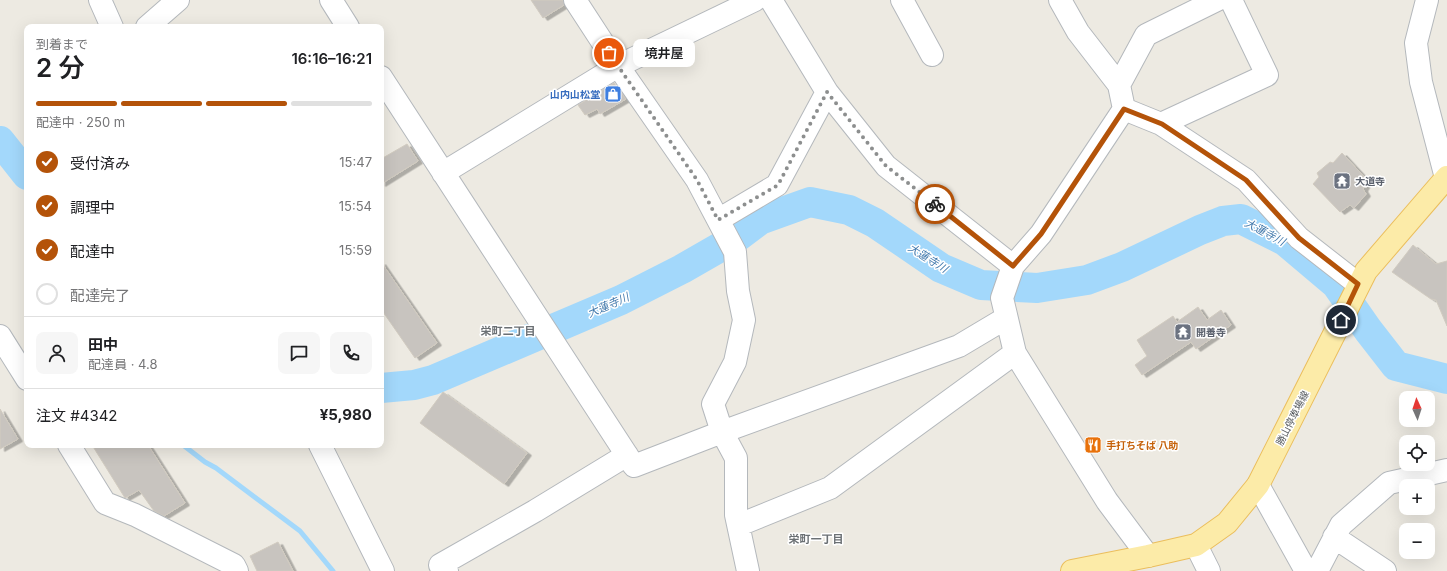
<!DOCTYPE html>
<html lang="ja">
<meta charset="utf-8">
<style>
:root{--surface:#fff;--page:#f6f6f6;--text:#202124;--muted:#757577;--line:#e0e0e0;--accent:#b45309}
body{margin:0;font-family:Inter,"Noto Sans JP",sans-serif;background:var(--page);color:var(--text);height:100vh;display:flex;flex-direction:column;font-size:15px;white-space:nowrap}
*{box-sizing:border-box;margin:0}
p{font-size:13px;color:var(--muted)}
.icon{flex:none;width:22px;height:22px;fill:none;stroke:currentColor;stroke-width:2;stroke-linecap:round;stroke-linejoin:round}
.map{position:relative;flex:1;overflow:hidden}
.sheet{position:absolute;left:24px;top:24px;width:360px;height:424px;display:flex;flex-direction:column;background:var(--surface);border-radius:8px;box-shadow:0 4px 16px #0002}
.sheet>*{flex:none}
.needle{width:26px;rotate:357deg}
.tools{position:absolute;left:1399px;top:391px;display:grid;gap:8px}
.tools a{display:grid;place-items:center;width:36px;height:36px;border-radius:8px;background:var(--surface);box-shadow:0 4px 16px #0002;font-size:20px}
.pin{position:absolute;display:grid;place-items:center;width:34px;height:34px;color:#fff;margin:-17px;border:2px solid #fff;border-radius:50%;box-shadow:0 1px 4px #0007}
.courier{position:absolute;display:grid;place-items:center;width:40px;height:40px;margin:-20px;border:3px solid #b45309;border-radius:50%;background:#fff;color:#222;box-shadow:0 1px 5px #0007}
.bubble{position:absolute;height:28px;border-radius:8px;background:var(--surface);box-shadow:0 4px 16px #0002;font-size:13px;font-weight:600;line-height:28px;text-align:center}
.summary em{font-style:normal;font-weight:600}
.summary div{display:flex;flex-direction:column-reverse}
.summary{display:flex;align-items:center;justify-content:space-between;height:68px;padding:0 12px}
h1{font-size:26px;font-weight:600;line-height:30px}
.bar{display:grid;grid-template-columns:repeat(4,1fr);gap:6px 4px;align-content:center;height:48px;padding:0 12px}
.bar i{height:5px;border-radius:3px;background:var(--line)}
.bar .current{background:var(--accent)}
.bar p{grid-column:span 4}
.line{display:flex;align-items:center;gap:10px;padding:0 12px;border-top:1px solid var(--line)}
.line div{flex:1}
.round{display:grid;place-items:center;flex:none;width:42px;height:42px;border-radius:8px;background:var(--page)}
ol{padding:0 12px;list-style:none}
li{display:flex;align-items:center;gap:12px;height:44px}
li p{margin-inline-start:auto}
li .icon{padding:4px;border-radius:50%;background:var(--accent);color:#fff;stroke-width:4}
li:last-child{color:var(--muted)}
li i{width:22px;height:22px;border:2px solid var(--line);border-radius:50%}
.map>svg:first-child{display:block}
.lines{fill:none;stroke-linecap:round;stroke-linejoin:round}
.stream{stroke:#a3d8fb;stroke-width:5}
.river{stroke:#a3d8fb;stroke-width:30}
.building{fill:#c8c4bf;stroke:#d1cbc0;filter:url(#shadow)}
.minor-casing{stroke:#b4b8bc;stroke-width:24}
.major-casing{stroke:#ebbe5c;stroke-width:24}
.minor{stroke:#fff;stroke-width:22}
.major{stroke:#fceba8;stroke-width:22}
.done{stroke:#8d8f8f;stroke-width:4;stroke-dasharray:0 7.2}
.route{stroke:#b45309;stroke-width:5}
.labels{text-anchor:middle;stroke-width:3;stroke-linejoin:round;paint-order:stroke}
.shop-label{font-size:10px;font-weight:bold;fill:#366cbe;stroke:#fff;text-anchor:end}
.worship-label{font-size:10px;font-weight:bold;fill:#5b616d;stroke:#fff;text-anchor:start}
.street-label{font-size:10px;fill:#5a5e62;stroke:#fff}
.food-label{font-size:10px;font-weight:bold;fill:#c56008;stroke:#fff;text-anchor:start}
.water-label{font-size:11px;font-style:italic;fill:#4279ac;stroke:#fff}
.neighbourhood-label{font-size:11px;font-weight:bold;fill:#6b7074;stroke:#fff}
</style>
<div class="map">
<svg width="1447" height="571" viewBox="0 0 1447 571">
<defs>
<filter id="shadow"><feDropShadow dx="4.5" dy="2.5" stdDeviation="0" flood-color="#0004"/></filter>
</defs>
<rect width="100%" height="100%" fill="#edeae2"/>
<g class="lines">
<path class="stream" d="M 183,445 L 205,462 L 216,468 L 300,531 L 333,571"/>
<path class="river" d="M 0,141 L 27,175
M 381,388 L 414,385 L 433,380 L 621,300 L 682,269 L 736,238 L 760,220 L 810,202 L 849,210 L 875,223 L 941,268 L 981,285 L 1037,288 L 1087,280 L 1122,267 L 1200,230 L 1223,221 L 1241,219 L 1285,241 L 1336,284 L 1368,330 L 1396,366 L 1447,379"/>
</g>
<path class="building" d="M 531,0 L 563,0 L 564,5 L 543,18 Z
M 614,83 L 626,99 L 600,114 L 597,109 L 585,115 L 578,105 Z
M 407,144 L 418,161 L 381,184 L 381,159 Z
M 1342,153 L 1368,181 L 1363,189 L 1366,194 L 1354,208 L 1350,205 L 1340,212 L 1313,184 L 1319,177 L 1317,173 L 1330,162 L 1333,163 Z
M 1413,245 L 1436,264 L 1447,261 L 1447,326 L 1436,300 L 1431,299 L 1392,272 Z
M 381,262 L 437,343 L 415,358 L 381,309 Z
M 1198,307 L 1207,320 L 1221,310 L 1231,325 L 1196,349 L 1191,342 L 1142,375 L 1135,365 L 1147,356 L 1137,340 L 1173,316 L 1177,322 Z
M 443,392 L 527,453 L 504,484 L 420,423 Z
M 0,409 L 18,439 L 0,449 Z
M 92,445 L 148,445 L 185,503 L 164,516 L 154,511 L 139,490 L 125,498 Z
M 278,542 L 293,571 L 257,571 L 250,556 Z"/>
<g class="lines">
<g class="minor-casing">
<path id="minor" d="M 100,0 L 112,27
M 331,0 L 348,27
M 575,0 L 618,66 L 697,180 L 735,252 L 738,291 L 744,320 L 735,362 L 713,404 L 722,432 L 736,458 L 736,515 L 748,571
M 771,0 L 827,92 L 886,166 L 1013,266
M 902,0 L 932,55
M 1060,0 L 1078,32 L 1119,85 L 1124,109 L 1041,234 L 1013,266 L 1002,298 L 1015,353 L 1107,501 L 1148,556
M 1427,0 L 1416,43 L 1421,82 L 1446,178
M 147,27 L 178,0
M 381,77 L 634,466 L 722,432 L 959,346 L 1006,318
M 1119,85 L 1146,35 L 1217,0
M 1124,109 L 1161,124 L 1246,180 L 1299,238 L 1358,284
M 1161,124 L 1267,75 L 1231,0
M 443,173 L 618,66 L 755,0
M 718,220 L 777,185 L 827,92
M 0,336 L 27,379
M 69,445 L 105,503 L 135,515 L 234,565 L 237,571
M 320,445 L 383,571
M 1258,485 L 1306,571
M 739,525 L 830,488 L 1015,353
M 1334,537 L 1385,571
M 1196,545 L 1209,571
M 447,571 L 440,565 L 535,511 L 627,455
M 1317,571 L 1341,525 L 1389,483 L 1447,470"/>
</g>
<g class="major-casing">
<path id="major" d="M 1072,571 L 1148,556 L 1196,545 L 1227,523 L 1258,485 L 1366,271 L 1447,177"/>
</g>
<use href="#minor" class="minor"/>
<use href="#major" class="major"/>
</g>
<g class="lines">
<path class="done" d="M 609,53 L 697,180 L 718,220 L 778,185 L 827,92 L 886,166 L 935,204"/>
<path class="route" d="M 935,204 L 1013,266 L 1041,234 L 1124,109 L 1162,124 L 1246,180 L 1299,238 L 1358,284 L 1341,320"/>
</g>
<defs>
<g id="shop-square" transform="scale(0.9)"><rect x="-9" y="-9" width="18" height="18" rx="4" fill="#3f7fe0" stroke="#fff"/><path d="M-5-2.5h2.3a2.7 3.5 0 0 1 5.4 0H5L5.5 6h-11ZM-1.5-2.5h3a1.5 2.3 0 0 0-3 0Z" fill="#fff"/></g>
<g id="temple-square" transform="scale(0.9)"><rect x="-9" y="-9" width="18" height="18" rx="4" fill="#6b7280" stroke="#fff"/><path d="M0-6L5-2H3V0L6.5 2.5H4V6H1.5V3h-3V6H-4V2.5H-6.5L-3 0V-2H-5Z" fill="#fff"/></g>
<g id="restaurant-square" transform="scale(0.9)"><rect x="-9" y="-9" width="18" height="18" rx="4" fill="#e8710a" stroke="#fff"/><path d="M-5-6h1v4h1v-4h1v4h1v-4h1v5L-1.5 .5V6h-2V.5L-5-1ZM5-6V6H3V1.5H1.5Q1.5-4 5-6Z" fill="#fff"/></g>
</defs>
<g fill-rule="evenodd">
<use href="#shop-square" x="613" y="94"/>
<use href="#temple-square" x="1342" y="181"/>
<use href="#temple-square" x="1183" y="332"/>
<use href="#restaurant-square" x="1093" y="445"/>
</g>
<g class="labels">
<g class="shop-label">
<text x="600" y="98">山内山松堂</text>
</g>
<g class="worship-label">
<text x="1355" y="185">大道寺</text>
<text x="1196" y="336">開善寺</text>
</g>
<g class="street-label">
<text transform="translate(1292 418) rotate(-63)" y="4">勝山停車場線</text>
</g>
<g class="food-label">
<text x="1106" y="449">手打ちそば 八助</text>
</g>
<g class="water-label">
<text transform="translate(1265 232) rotate(28)" y="4">大蓮寺川</text>
<text transform="translate(928 258) rotate(32)" y="4">大蓮寺川</text>
<text transform="translate(608 305) rotate(-24)" y="4">大蓮寺川</text>
</g>
<g class="neighbourhood-label">
<text x="508" y="335">栄町二丁目</text>
<text x="816" y="543">栄町一丁目</text>
</g>
</g>
</svg>
<div class="tools">
<a><svg class="needle" viewBox="-14 -14 28 28"><path d="M0-13l5 13h-10z" fill="#e53935"/><path d="M0 13l5-13h-10z" fill="#757577"/></svg></a>
<a><svg class="icon" aria-label="locate" viewBox="0 0 24 24"><circle cx="12" cy="12" r="6"/><path d="M12 2v4M12 18v4M2 12h4M18 12h4"/></svg></a>
<a>+</a>
<a>−</a>
</div>
<div class="pin" style="left:609px;top:53px;background:#ea580c"><svg class="icon" aria-label="bag" viewBox="0 0 24 24"><path d="M5 8h14l-1 12H6zM9 8a3 3 0 0 1 6 0"/></svg></div>
<div class="pin" style="left:1341px;top:320px;background:#1f2937"><svg class="icon" aria-label="home" viewBox="0 0 24 24"><path d="M3 11l9-7 9 7M6 9v11h12V9"/></svg></div>
<div class="courier" style="left:935px;top:204px"><svg class="icon" aria-label="bike" viewBox="0 0 24 24"><circle cx="6" cy="16" r="4"/><circle cx="18" cy="16" r="4"/><path d="M6 16l4-8h5l3 8M10 8l3 8H6M13 5h3"/></svg></div>
<div class="bubble" style="left:633px;top:39px;width:62px">境井屋</div>
<section class="sheet">
<div class="summary"><div><h1>2 分</h1><p>到着まで</p></div><em>16:16–16:21</em></div>
<div class="bar"><i class="current"></i><i class="current"></i><i class="current"></i><i></i><p>配達中 · 250 m</p></div>
<ol>
<li><svg class="icon" aria-label="check" viewBox="0 0 24 24"><path d="M5 12l5 5 9-10"/></svg>受付済み<p>15:47</p></li>
<li><svg class="icon" aria-label="check" viewBox="0 0 24 24"><path d="M5 12l5 5 9-10"/></svg>調理中<p>15:54</p></li>
<li><svg class="icon" aria-label="check" viewBox="0 0 24 24"><path d="M5 12l5 5 9-10"/></svg>配達中<p>15:59</p></li>
<li><i></i>配達完了</li>
</ol>
<div class="line" style="height:72px"><a class="round"><svg class="icon" aria-label="person" viewBox="0 0 24 24"><circle cx="12" cy="8" r="4"/><path d="M4 21q1-7 8-7t8 7"/></svg></a><div><b>田中</b><p>配達員 · 4.8</p></div><a class="round"><svg class="icon" aria-label="chat" viewBox="0 0 24 24"><path d="M4 5h16v11H9l-5 4z"/></svg></a><a class="round"><svg class="icon" aria-label="phone" viewBox="0 0 24 24"><path d="M5 4h4l2 5-3 2q2 4 5 5l2-3 5 2v4C11 20 4 13 5 4z"/></svg></a></div>
<div class="line" style="height:52px"><div>注文 #4342</div><b>¥5,980</b></div>
</section>
</div>
